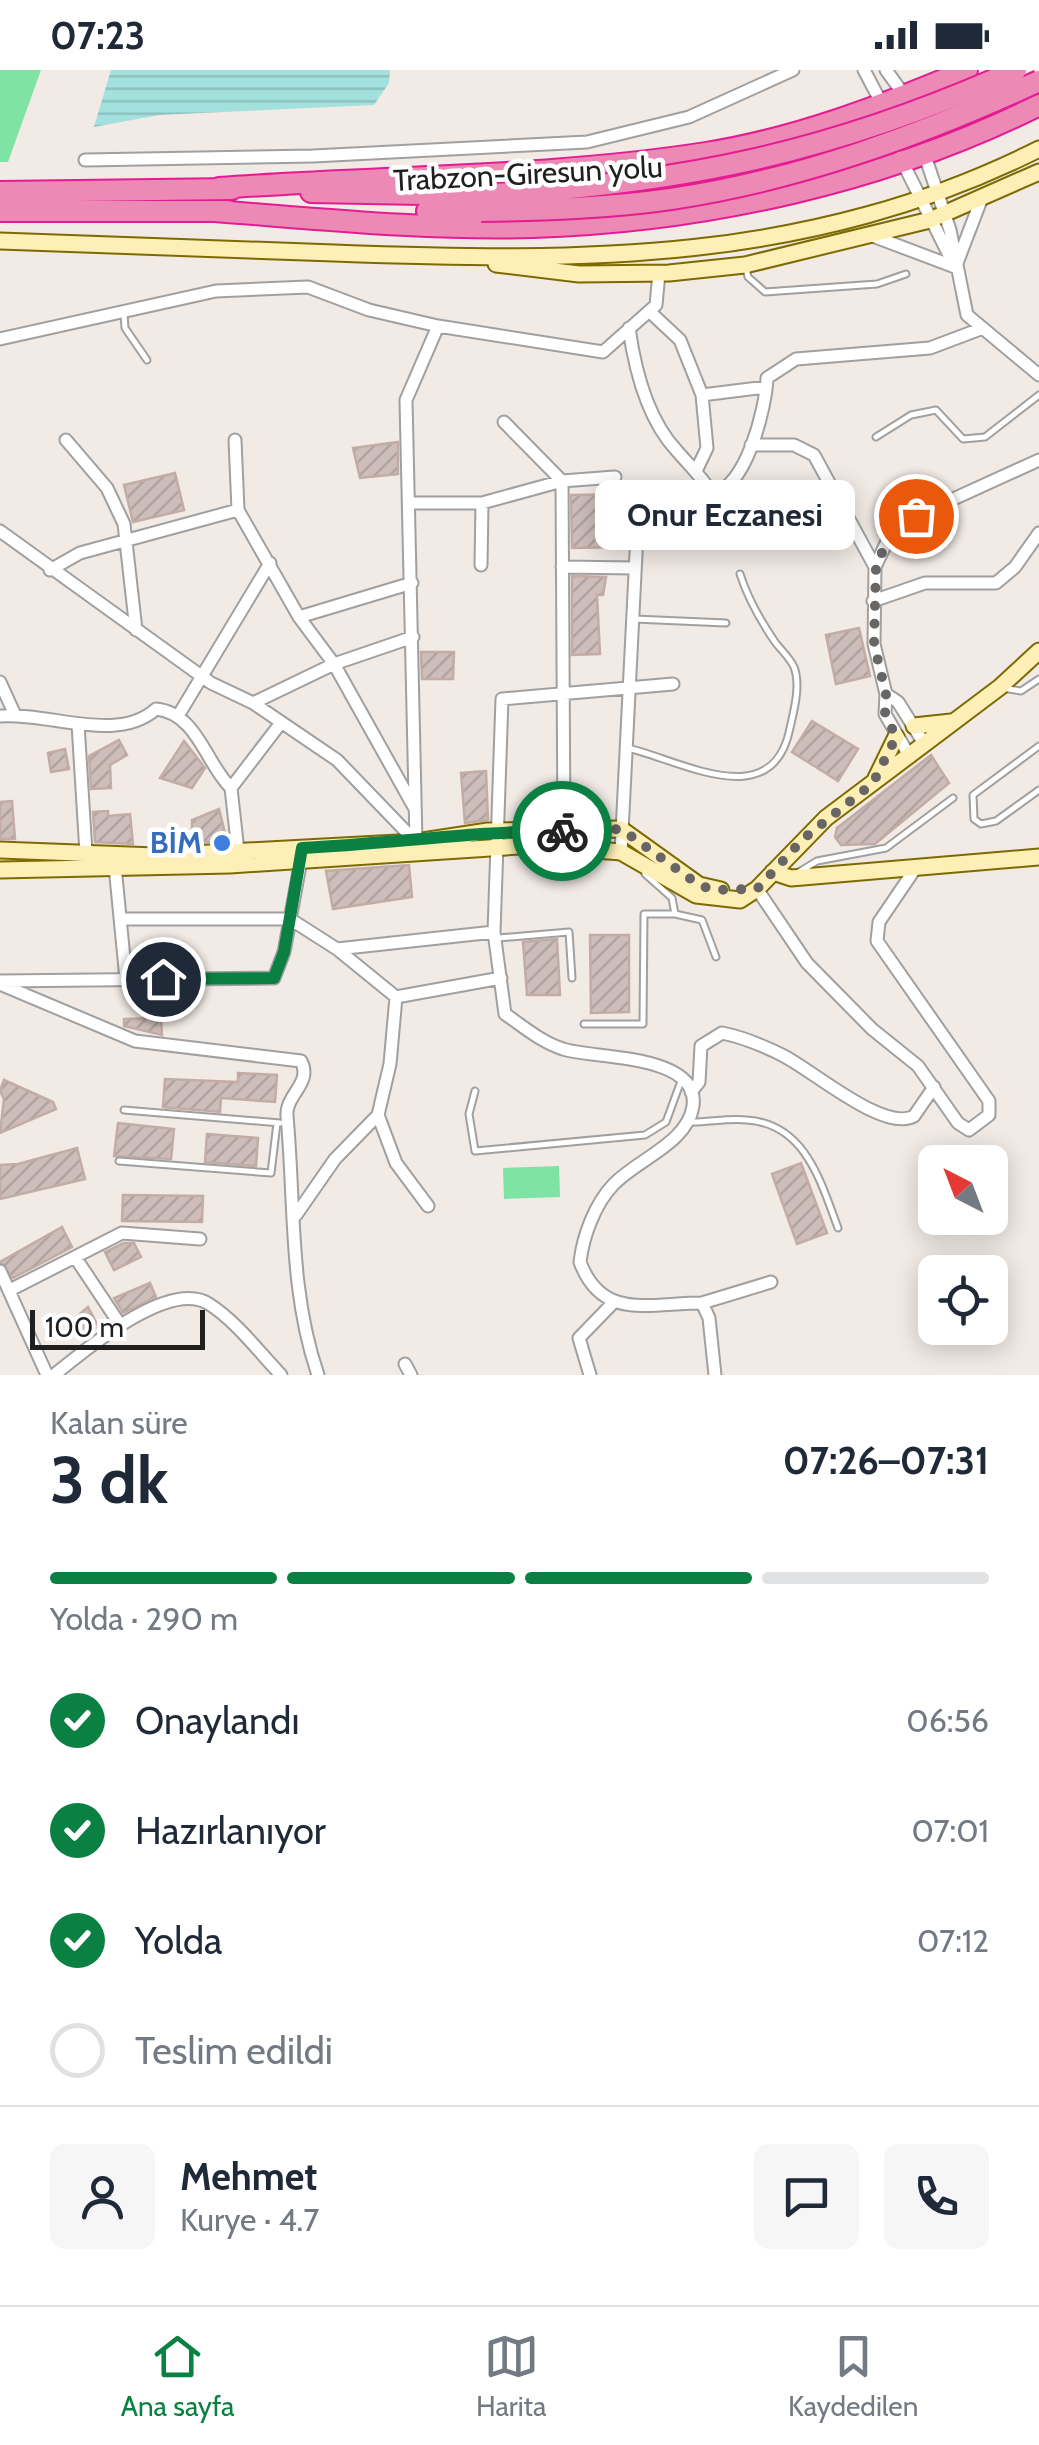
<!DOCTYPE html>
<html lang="tr">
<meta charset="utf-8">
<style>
:root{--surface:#fff;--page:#f6f6f7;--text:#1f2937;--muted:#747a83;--line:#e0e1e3;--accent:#0b8043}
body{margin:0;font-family:Cabin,sans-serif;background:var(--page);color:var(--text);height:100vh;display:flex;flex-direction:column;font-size:38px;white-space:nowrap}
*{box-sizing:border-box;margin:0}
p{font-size:32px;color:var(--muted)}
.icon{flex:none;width:55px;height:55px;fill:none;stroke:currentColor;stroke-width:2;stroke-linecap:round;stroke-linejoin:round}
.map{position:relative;height:1305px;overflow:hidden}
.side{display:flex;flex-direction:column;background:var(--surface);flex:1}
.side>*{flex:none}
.needle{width:65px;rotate:318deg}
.tools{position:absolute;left:918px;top:1075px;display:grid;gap:20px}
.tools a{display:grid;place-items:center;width:90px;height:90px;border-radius:15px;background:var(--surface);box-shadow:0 5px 25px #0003;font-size:50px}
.scale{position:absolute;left:30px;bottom:25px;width:175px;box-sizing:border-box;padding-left:10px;border:5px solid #1f1f1f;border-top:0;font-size:28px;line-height:35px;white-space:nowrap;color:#1f1f1f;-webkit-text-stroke:8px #fff;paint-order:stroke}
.pin{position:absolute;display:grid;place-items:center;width:85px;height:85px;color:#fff;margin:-42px;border:5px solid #fff;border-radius:50%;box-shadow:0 2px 10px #0007}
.courier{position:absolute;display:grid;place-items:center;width:100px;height:100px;margin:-50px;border:8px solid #0b8043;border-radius:50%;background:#fff;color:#222;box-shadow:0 2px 12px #0007}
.bubble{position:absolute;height:70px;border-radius:15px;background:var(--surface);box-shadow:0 5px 25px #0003;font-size:32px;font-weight:700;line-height:70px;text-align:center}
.head em{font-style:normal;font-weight:700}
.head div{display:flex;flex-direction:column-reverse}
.head{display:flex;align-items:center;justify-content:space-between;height:170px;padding:0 50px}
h1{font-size:65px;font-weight:700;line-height:75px}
.bar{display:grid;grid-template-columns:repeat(4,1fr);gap:15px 10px;align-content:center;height:120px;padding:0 50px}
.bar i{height:12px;border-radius:8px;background:var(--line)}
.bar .selected{background:var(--accent)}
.bar p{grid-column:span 4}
.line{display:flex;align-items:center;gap:25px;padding:0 50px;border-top:2px solid var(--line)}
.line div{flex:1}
.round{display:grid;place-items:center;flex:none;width:105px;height:105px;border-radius:15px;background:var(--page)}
ol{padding:0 50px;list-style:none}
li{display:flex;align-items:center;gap:30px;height:110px}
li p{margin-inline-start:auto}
li .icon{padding:10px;border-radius:50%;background:var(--accent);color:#fff;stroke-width:4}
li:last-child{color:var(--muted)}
li i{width:55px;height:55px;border:5px solid var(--line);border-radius:50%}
.status{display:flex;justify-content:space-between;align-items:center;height:70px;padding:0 50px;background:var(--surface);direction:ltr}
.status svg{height:28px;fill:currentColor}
.dock{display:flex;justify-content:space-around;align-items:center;height:140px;border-top:2px solid var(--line);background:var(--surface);font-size:28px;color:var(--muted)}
.dock a{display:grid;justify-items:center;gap:5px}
.dock .selected{color:var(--accent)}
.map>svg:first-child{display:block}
.pitch{fill:#7fe4a3}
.water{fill:url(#water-rules)}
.building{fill:url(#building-hatch);stroke:#c3aca6;stroke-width:2.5}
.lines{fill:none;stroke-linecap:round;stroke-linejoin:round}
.lane-casing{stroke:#a0a0a0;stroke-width:9}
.street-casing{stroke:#a0a0a0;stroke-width:15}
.secondary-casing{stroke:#7d6a00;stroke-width:19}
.highway-casing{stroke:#e51b94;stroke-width:24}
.lane{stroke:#fff;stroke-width:5}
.street{stroke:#fff;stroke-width:11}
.secondary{stroke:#fdefb6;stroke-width:15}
.highway{stroke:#ec89b4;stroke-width:20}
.highway-bridge-casing{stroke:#e51b94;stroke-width:24;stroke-linecap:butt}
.highway-bridge{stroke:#ec89b4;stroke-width:20}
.done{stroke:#686664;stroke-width:10;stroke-dasharray:0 18}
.route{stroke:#0b8043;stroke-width:12}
.shop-dot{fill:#3f7fe0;stroke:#fff;stroke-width:4}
.labels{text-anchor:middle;stroke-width:9;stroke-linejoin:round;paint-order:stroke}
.street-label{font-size:30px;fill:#1f1f1f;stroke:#fff}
.shop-label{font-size:30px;font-weight:bold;fill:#366cbe;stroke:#fff;text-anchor:end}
</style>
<div class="status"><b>07:23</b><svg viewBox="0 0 49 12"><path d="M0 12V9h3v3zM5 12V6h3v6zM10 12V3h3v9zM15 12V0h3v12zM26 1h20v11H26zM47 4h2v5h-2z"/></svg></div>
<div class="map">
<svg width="1039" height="1305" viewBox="0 0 1039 1305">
<defs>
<pattern id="water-rules" width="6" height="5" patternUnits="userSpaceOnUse" patternTransform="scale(2.5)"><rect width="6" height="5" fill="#a3e1df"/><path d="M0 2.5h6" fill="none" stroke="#8cc1bf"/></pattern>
<pattern id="building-hatch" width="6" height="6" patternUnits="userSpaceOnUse" patternTransform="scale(2.5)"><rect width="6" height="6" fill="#cdbebb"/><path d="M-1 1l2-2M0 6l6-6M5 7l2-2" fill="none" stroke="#b0a3a0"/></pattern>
</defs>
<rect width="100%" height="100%" fill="#f1eae5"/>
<path class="pitch" d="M 0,0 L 41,0 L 8,92 L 0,92 Z
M 559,1096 L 560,1127 L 504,1129 L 503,1098 Z"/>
<path class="water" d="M 111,0 L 390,0 L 389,13 L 374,35 L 159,45 L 94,57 Z"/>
<path class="building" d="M 398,372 L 398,404 L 360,408 L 353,378 Z
M 175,403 L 184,440 L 133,452 L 124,415 Z
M 629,424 L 627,477 L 572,478 L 571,425 Z
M 572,506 L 606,507 L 603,525 L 597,525 L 600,584 L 572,585 Z
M 859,558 L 870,606 L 836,614 L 826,565 Z
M 421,582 L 454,582 L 453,609 L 422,609 Z
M 812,651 L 858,679 L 838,711 L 792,682 Z
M 119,670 L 127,685 L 110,695 L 111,718 L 91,719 L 89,686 Z
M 184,671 L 205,698 L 192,718 L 160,708 Z
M 65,679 L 69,699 L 51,702 L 48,683 Z
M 931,685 L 949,713 L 875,774 L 841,775 L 835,767 L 837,758 Z
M 486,701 L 488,750 L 465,753 L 461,703 Z
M 12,731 L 15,769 L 0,769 L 0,732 Z
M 219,739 L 227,771 L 192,773 L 192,750 Z
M 108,741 L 108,746 L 130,744 L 133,774 L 95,772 L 93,742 Z
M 409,795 L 412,827 L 333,839 L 326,801 Z
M 590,865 L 629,865 L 629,942 L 591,943 Z
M 557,869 L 560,925 L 527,925 L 523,872 Z
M 161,948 L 162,965 L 124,956 L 124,949 Z
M 238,1003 L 277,1005 L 275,1032 L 221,1028 L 220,1042 L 163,1037 L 165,1009 L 238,1012 Z
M 4,1010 L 53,1032 L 56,1039 L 0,1063 L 4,1029 L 0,1021 Z
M 118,1053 L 174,1059 L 171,1089 L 114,1086 Z
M 207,1064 L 258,1068 L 256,1096 L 205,1092 Z
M 77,1078 L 85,1109 L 0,1129 L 0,1095 L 18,1094 Z
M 801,1093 L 827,1163 L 797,1174 L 772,1104 Z
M 123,1125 L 203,1126 L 202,1152 L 122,1151 Z
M 62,1157 L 72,1177 L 13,1208 L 0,1192 Z
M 124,1173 L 134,1173 L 141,1187 L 114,1200 L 105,1182 Z
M 150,1213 L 156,1227 L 123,1243 L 114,1228 Z
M 88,1237 L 98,1256 L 82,1268 L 68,1254 Z"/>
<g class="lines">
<g class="lane-casing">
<path id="lane" d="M 746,198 L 748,207 L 765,222 L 877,214 L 906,204
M 124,244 L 125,258 L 147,290
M 876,367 L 911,345 L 936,340 L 963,369 L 985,367 L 1039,325
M 634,549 L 726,553
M 1002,618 L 1021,621 L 1039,609
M 1039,676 L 973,725 L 974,749 L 981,754 L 996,751 L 1039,720
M 628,678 C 682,691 773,745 790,658 C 794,640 801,615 794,597 C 790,588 781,580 775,572 C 760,550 748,529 740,504
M 794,805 L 817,791 L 886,778 L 953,728
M 675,844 L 702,850 L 716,887
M 498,868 L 569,862 L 572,908
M 584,954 L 643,954 L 644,844 L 675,844 L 672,828 L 645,804
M 475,1021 L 469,1044 L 475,1081 L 645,1065 L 666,1052 L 681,1011
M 124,1040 L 280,1053
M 692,1052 C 710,1052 729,1048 747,1050 C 806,1054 821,1113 838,1158
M 119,1091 L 271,1103 L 277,1053"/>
</g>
<g class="street-casing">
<path id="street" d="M 864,0 L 883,36
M 886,0 L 907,29
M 923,80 L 950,160 L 967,245 L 1039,305
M 900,87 L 952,191
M 85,90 L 313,86 L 587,72 L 689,47 L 793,0
M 870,165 L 955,197
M 957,193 L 983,125
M 649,241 L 680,270 L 702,325 L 707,378 L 697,399
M 629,258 C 635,301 647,349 677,381 C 690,396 701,406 712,423 C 746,420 766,337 767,308 L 796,289 L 930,278 L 983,258
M 0,269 L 216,221 L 308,217 L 369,240 L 438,256 L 603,282 L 656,235 L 659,203
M 702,325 L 766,317
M 504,352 L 562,411 L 564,761
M 66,370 L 107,418 L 124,454 L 136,560
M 235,370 L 238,440 L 299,547
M 751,375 L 794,375 L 814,385 L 875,497
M 411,433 L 482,433 L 562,411 L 615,407
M 0,461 L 211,613 L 253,633 L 337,690 L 416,772
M 481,495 L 482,433
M 562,497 L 635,498
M 50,500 L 80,483 L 238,440
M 412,513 L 299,547 L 334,594 L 414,737
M 873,531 L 925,513 L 996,513 L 1015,497 L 1039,463
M 0,612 L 15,645
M 673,614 L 502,629 L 494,862 L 505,944 C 524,957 541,972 563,979 C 592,989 700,983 693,1036 C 688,1073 636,1090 613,1115 C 595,1134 583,1166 580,1192 C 602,1251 649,1233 702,1233 L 709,1248 L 715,1305
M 886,624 L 898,632 L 925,675
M 253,633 L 334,594 L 413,567
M 0,646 C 50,642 117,674 156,639 C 197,643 206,694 231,718
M 178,646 L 270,493
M 78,654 L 86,783
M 910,687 L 885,644 L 886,624 L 874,574 L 875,497 L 890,465 L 916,446 L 1039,390
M 416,772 L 406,330 L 438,256
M 238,781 L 231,718 L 280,654
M 621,782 L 639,424
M 115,796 L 126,909
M 757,819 L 807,893 L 872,959 L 918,996 L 958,1053 L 969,1060 L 989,1045 L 989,1031 L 877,871 L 879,852 L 917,796
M 121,849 L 290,849 L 337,879 L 494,862
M 0,911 L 274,908 L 284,882 L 302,785
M 0,914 L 135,971 L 301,991 C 313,1013 285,1025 287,1046 C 295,1133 289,1221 318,1305
M 396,927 L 501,908
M 691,1022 L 699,1012 L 701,976 L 722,963 C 742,967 764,976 782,985 C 811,999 884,1063 914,1046 L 934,1017
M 378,1045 L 396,1093 L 428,1136
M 296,1145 L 335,1089 L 378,1045 L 390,994 L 396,927 L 337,879
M 75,1187 L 119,1253
M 0,1201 L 47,1305
M 10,1220 L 122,1163 L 200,1169
M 702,1233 L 771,1212
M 405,1294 L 411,1305
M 54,1305 C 84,1281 169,1208 209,1234 C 236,1251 259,1282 281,1305
M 590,1305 L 579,1268 L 612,1234"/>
</g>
<g class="secondary-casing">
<path id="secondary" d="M 0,171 C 111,175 223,179 334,183 C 584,192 809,194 1039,79
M 496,194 L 579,204 L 669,203 L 745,195 L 930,150 L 1039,102
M 914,656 L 951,652
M 876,708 L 896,667
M 0,780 L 155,786 L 416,772 L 488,761 L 621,759 L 699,815 L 721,820
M 0,800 L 230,795 L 535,775 L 621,782 L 696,825 L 740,830 L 757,819 L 826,748 L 1000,617 L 1039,581
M 773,802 L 791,808 L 1039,787"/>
</g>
<g class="highway-casing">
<path id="highway" d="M 219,118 C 381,106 545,108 706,83 C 795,69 884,35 967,0
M 0,122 L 232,119
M 311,122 L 479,125
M 0,141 L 228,141
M 215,141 C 321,149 427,160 533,157 C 704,152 885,112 1039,35
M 427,141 L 481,141"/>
</g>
<use href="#lane" class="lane"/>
<use href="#street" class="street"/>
<use href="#secondary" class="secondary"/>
<use href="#highway" class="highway"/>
<g class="highway-bridge-casing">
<path id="highway-bridge" d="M 479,125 C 680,114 831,83 1016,0
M 481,141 C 545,140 608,138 671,129 C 799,110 922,65 1039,11"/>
</g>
<use href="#highway-bridge" class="highway-bridge"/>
</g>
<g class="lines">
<path class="done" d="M 562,761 L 621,759 L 699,815 L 714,820 L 757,819 L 803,769 L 873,713 L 896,667 L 885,644 L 886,624 L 874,574 L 876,496 L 890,465 L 916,446"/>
<path class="route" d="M 163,909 L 274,908 L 284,882 L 302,778 C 389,774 475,761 562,761"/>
</g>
<circle class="shop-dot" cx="222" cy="773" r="10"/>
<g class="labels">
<g class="street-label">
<text transform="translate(528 104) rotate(-3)" y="10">Trabzon-Giresun yolu</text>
</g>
<g class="shop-label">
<text x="202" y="783">BİM</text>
</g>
</g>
</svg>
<div class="tools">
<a><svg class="needle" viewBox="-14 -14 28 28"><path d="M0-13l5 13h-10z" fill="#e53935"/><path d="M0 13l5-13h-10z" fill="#747a83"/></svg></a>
<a><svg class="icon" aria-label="locate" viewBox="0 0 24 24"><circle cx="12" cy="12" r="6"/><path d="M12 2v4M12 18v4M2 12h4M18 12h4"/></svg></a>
</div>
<div class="scale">100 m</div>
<div class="pin" style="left:916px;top:446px;background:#ea580c"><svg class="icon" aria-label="bag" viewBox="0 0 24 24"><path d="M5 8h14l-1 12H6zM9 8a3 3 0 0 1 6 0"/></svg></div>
<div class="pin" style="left:163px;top:909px;background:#1f2937"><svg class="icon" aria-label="home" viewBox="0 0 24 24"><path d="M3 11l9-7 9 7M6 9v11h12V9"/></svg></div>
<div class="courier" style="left:562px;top:761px"><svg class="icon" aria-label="bike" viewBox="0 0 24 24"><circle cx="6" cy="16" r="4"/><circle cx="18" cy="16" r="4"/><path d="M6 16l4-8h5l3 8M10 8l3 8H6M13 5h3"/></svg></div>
<div class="bubble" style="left:595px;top:410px;width:260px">Onur Eczanesi</div>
</div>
<section class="side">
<div class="head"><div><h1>3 dk</h1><p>Kalan süre</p></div><em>07:26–07:31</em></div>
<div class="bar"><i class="selected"></i><i class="selected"></i><i class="selected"></i><i></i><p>Yolda · 290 m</p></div>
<ol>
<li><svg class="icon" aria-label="check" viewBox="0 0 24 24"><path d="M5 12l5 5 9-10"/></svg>Onaylandı<p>06:56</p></li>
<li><svg class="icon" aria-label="check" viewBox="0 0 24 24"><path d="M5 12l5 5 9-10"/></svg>Hazırlanıyor<p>07:01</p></li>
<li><svg class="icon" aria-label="check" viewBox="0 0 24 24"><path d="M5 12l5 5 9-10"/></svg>Yolda<p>07:12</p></li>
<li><i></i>Teslim edildi</li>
</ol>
<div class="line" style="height:180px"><a class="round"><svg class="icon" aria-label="person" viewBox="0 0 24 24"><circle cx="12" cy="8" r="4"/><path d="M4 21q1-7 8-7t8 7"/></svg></a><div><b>Mehmet</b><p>Kurye · 4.7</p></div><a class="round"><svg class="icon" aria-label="chat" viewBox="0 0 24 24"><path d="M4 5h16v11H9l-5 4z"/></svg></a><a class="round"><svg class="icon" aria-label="phone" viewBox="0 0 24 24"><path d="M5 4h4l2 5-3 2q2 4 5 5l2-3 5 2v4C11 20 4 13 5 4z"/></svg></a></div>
</section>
<nav class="dock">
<a class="selected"><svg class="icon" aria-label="home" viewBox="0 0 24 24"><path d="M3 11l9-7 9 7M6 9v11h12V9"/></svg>Ana sayfa</a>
<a><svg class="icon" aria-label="map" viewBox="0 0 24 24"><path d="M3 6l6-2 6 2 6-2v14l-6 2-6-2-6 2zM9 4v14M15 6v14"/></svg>Harita</a>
<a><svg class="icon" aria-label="saved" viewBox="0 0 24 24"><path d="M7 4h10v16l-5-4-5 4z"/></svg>Kaydedilen</a>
</nav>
